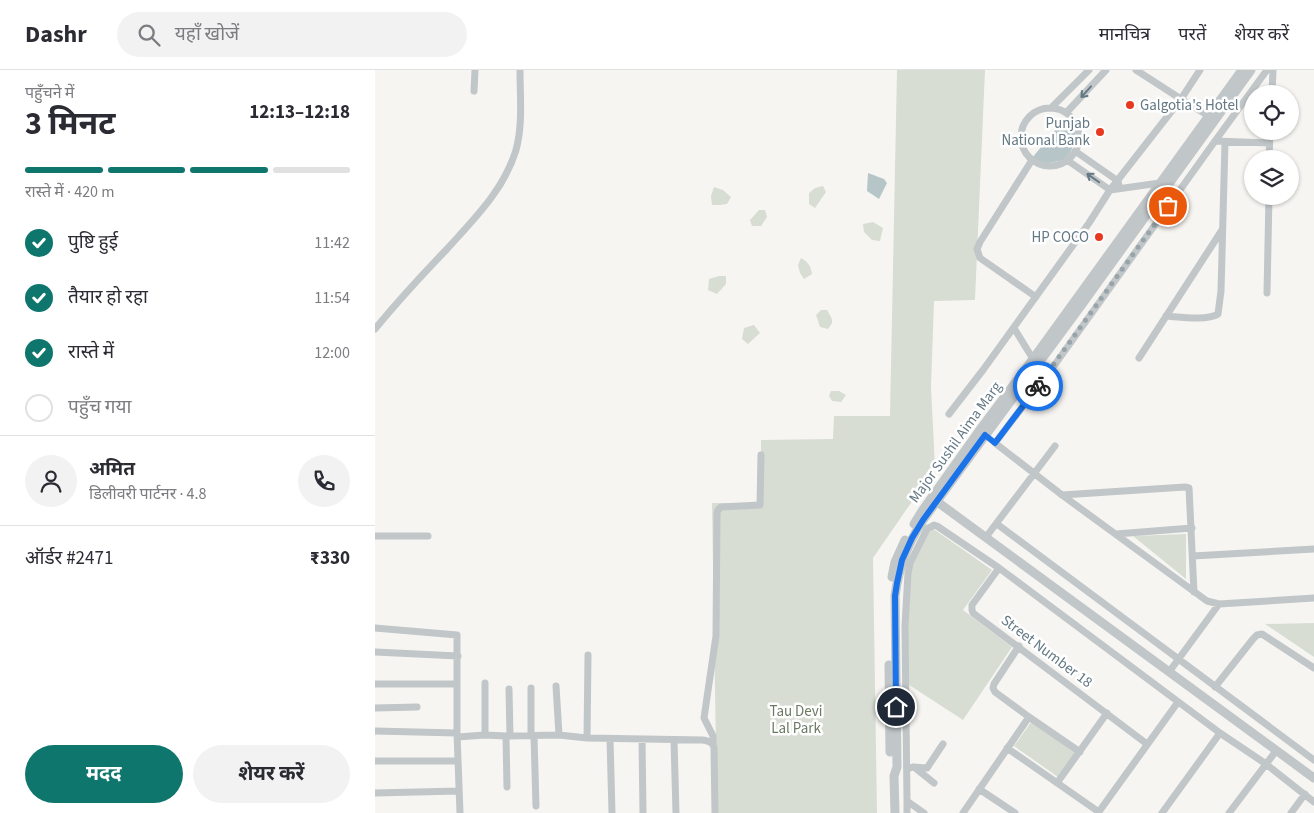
<!DOCTYPE html>
<html lang="hi">
<meta charset="utf-8">
<style>
:root{--surface:#fff;--page:#f2f2f3;--text:#2b2b33;--muted:#7c7c81;--line:#e1e1e2;--accent:#0f766e}
body{margin:0;font-family:"Source Sans 3","Noto Sans Devanagari",sans-serif;background:var(--page);color:var(--text);height:100vh;display:flex;flex-direction:column;font-size:19px;white-space:nowrap}
*{box-sizing:border-box;margin:0}
p{font-size:16px;color:var(--muted)}
.icon{flex:none;width:28px;height:28px;fill:none;stroke:currentColor;stroke-width:2;stroke-linecap:round;stroke-linejoin:round}
.map{position:relative;flex:1;overflow:hidden}
.side{display:flex;flex-direction:column;background:var(--surface);width:375px}
.side>*{flex:none}
.controls{position:absolute;left:869px;top:15px;display:grid;gap:10px}
.controls a{display:grid;place-items:center;width:55px;height:55px;border-radius:50%;background:var(--surface);box-shadow:0 1px 4px #0004;font-size:25px}
.pin{position:absolute;display:grid;place-items:center;width:42px;height:42px;color:#fff;margin:-21px;border:2px solid #fff;border-radius:50%;box-shadow:0 1px 5px #0007}
.courier{position:absolute;display:grid;place-items:center;width:50px;height:50px;margin:-25px;border:4px solid #1a73e8;border-radius:50%;background:#fff;color:#222;box-shadow:0 1px 6px #0007}
.headline em{font-style:normal;font-weight:700}
.headline div{display:flex;flex-direction:column-reverse}
.headline{display:flex;align-items:center;justify-content:space-between;height:85px;padding:0 25px}
h1{font-size:32px;font-weight:700;line-height:38px}
.bar{display:grid;grid-template-columns:repeat(4,1fr);gap:8px 5px;align-content:center;height:60px;padding:0 25px}
.bar i{height:6px;border-radius:4px;background:var(--line)}
.bar .selected{background:var(--accent)}
.bar p{grid-column:span 4}
.line{display:flex;align-items:center;gap:12px;padding:0 25px;border-top:1px solid var(--line)}
.line div{flex:1}
.round{display:grid;place-items:center;flex:none;width:52px;height:52px;border-radius:26px;background:var(--page)}
ol{padding:0 25px;list-style:none}
li{display:flex;align-items:center;gap:15px;height:55px}
li p{margin-inline-start:auto}
li .icon{padding:5px;border-radius:50%;background:var(--accent);color:#fff;stroke-width:4}
li:last-child{color:var(--muted)}
li i{width:28px;height:28px;border:2px solid var(--line);border-radius:50%}
.action{display:flex;gap:10px;margin-top:auto;padding:10px 25px}
.action a{flex:1;height:58px;border-radius:30px;background:var(--accent);color:#fff;font-size:20px;font-weight:700;line-height:58px;text-align:center}
.action a+a{background:var(--page);color:var(--text)}
header{display:flex;align-items:center;gap:30px;box-sizing:border-box;height:70px;padding:0 25px;background:var(--surface);border-bottom:1px solid var(--line)}
header strong{font-size:24px}
nav{display:flex;gap:28px;margin-inline-start:auto;font-size:18px}
.search{width:350px;height:45px;background:var(--page);display:flex;align-items:center;gap:12px;box-sizing:border-box;padding:0 18px;border-radius:28px;color:var(--muted);font-size:19px}
main{display:flex;flex:1;min-height:0}
.map>svg:first-child{display:block}
.green{fill:#d7ddd3}
.water{fill:#b6c5c7}
.lines{fill:none;stroke-linecap:round;stroke-linejoin:round}
.minor{stroke:#c1c6c8;stroke-width:7}
.tertiary{stroke:#c1c6c8;stroke-width:9}
.oneway{stroke:#647984}
.done{stroke:#97a4aa;stroke-width:5;stroke-dasharray:0 9}
.route{stroke:#1a73e8;stroke-width:6}
.poi-dot{fill:#e73820;stroke:#fff;stroke-width:2}
.labels{text-anchor:middle;stroke-width:5;stroke-linejoin:round;paint-order:stroke}
.poi-label{font-size:15px;fill:#647984;stroke:#fff;text-anchor:end}
.street-label{font-size:15px;fill:#647984;stroke:#fff}
.park-label{font-size:15px;fill:#6a7b63;stroke:#fff}
</style>
<header>
<strong>Dashr</strong>
<div class="search"><svg class="icon" aria-label="search" viewBox="0 0 24 24"><circle cx="10" cy="10" r="6"/><path d="M15 15l6 6"/></svg>यहाँ खोजें</div>
<nav><a>मानचित्र</a><a>परतें</a><a>शेयर करें</a></nav>
</header>
<main>
<section class="side">
<div class="headline"><div><h1>3 मिनट</h1><p>पहुँचने में</p></div><em>12:13–12:18</em></div>
<div class="bar"><i class="selected"></i><i class="selected"></i><i class="selected"></i><i></i><p>रास्ते में · 420 m</p></div>
<ol>
<li><svg class="icon" aria-label="check" viewBox="0 0 24 24"><path d="M5 12l5 5 9-10"/></svg>पुष्टि हुई<p>11:42</p></li>
<li><svg class="icon" aria-label="check" viewBox="0 0 24 24"><path d="M5 12l5 5 9-10"/></svg>तैयार हो रहा<p>11:54</p></li>
<li><svg class="icon" aria-label="check" viewBox="0 0 24 24"><path d="M5 12l5 5 9-10"/></svg>रास्ते में<p>12:00</p></li>
<li><i></i>पहुँच गया</li>
</ol>
<div class="line" style="height:90px"><a class="round"><svg class="icon" aria-label="person" viewBox="0 0 24 24"><circle cx="12" cy="8" r="4"/><path d="M4 21q1-7 8-7t8 7"/></svg></a><div><b>अमित</b><p>डिलीवरी पार्टनर · 4.8</p></div><a class="round"><svg class="icon" aria-label="phone" viewBox="0 0 24 24"><path d="M5 4h4l2 5-3 2q2 4 5 5l2-3 5 2v4C11 20 4 13 5 4z"/></svg></a></div>
<div class="line" style="height:65px"><div>ऑर्डर #2471</div><b>₹330</b></div>
<div class="action"><a>मदद</a><a>शेयर करें</a></div>
</section>
<div class="map">
<svg width="939" height="743" viewBox="0 0 939 743">
<rect width="100%" height="100%" fill="#f6f5f2"/>
<path class="green" d="M 522,0 L 610,0 L 600,230 L 559,231 L 556,317 L 560,398 L 498,488 L 502,743 L 342,743 L 337,433 L 386,434 L 386,370 L 458,369 L 459,346 L 515,346 Z
M 448,116 L 451,122 L 440,138 L 434,134 L 434,123 L 440,118 Z
M 339,117 L 348,120 L 356,127 L 352,134 L 345,135 L 337,135 L 336,126 Z
M 384,140 L 390,140 L 392,147 L 386,156 L 377,156 L 375,150 Z
M 498,152 L 508,158 L 505,171 L 497,170 L 489,162 L 488,154 Z
M 426,188 C 433,192 436,196 437,204 L 429,209 L 425,203 L 423,195 Z
M 344,206 L 351,206 L 351,214 L 342,224 L 333,220 L 334,209 Z
M 446,240 L 452,240 C 457,249 460,251 453,259 L 445,257 L 441,245 Z
M 379,255 L 385,263 L 373,274 L 367,269 L 369,258 Z
M 456,321 L 464,321 L 471,325 L 466,332 L 457,331 L 454,326 Z
M 550,453 L 617,500 L 588,540 L 637,577 L 588,650 L 528,611 L 535,493 Z
M 811,464 L 811,509 L 758,466 Z
M 939,553 L 939,587 L 890,554 Z
M 657,651 L 700,683 L 683,707 L 639,676 Z"/>
<path class="water" d="M 692,46 L 699,54 L 701,70 L 695,83 L 688,90 L 670,94 L 657,88 Z
M 493,103 L 509,109 L 512,113 L 504,129 L 492,121 Z"/>
<g class="lines">
<path class="minor" d="M 761,0 L 806,29 L 837,48
M 99,21 L 100,0
M 897,24 L 898,0
M 676,38 L 714,0
M646 67a29 29 0 1 1 58 0a29 29 0 1 1-58 0Z
M 691,43 L 731,0
M 840,71 L 892,0
M 894,73 L 840,71 L 681,293 L 620,373 L 687,425 L 832,531 L 844,534 L 939,528
M 700,81 L 743,111 L 744,116
M 894,89 L 895,61
M 657,90 L 605,172 L 602,179 L 605,188 L 661,227
M 692,90 L 735,120 L 785,113
M 892,223 L 894,126
M 791,246 C 805,247 832,251 843,244 L 846,221 L 850,72
M 639,258 L 658,289
M 0,259 C 23,231 47,205 72,179 C 99,149 129,120 141,80 C 148,55 145,26 145,0
M 764,288 L 847,160
M 574,344 L 608,300 L 714,153 L 735,120 L 806,29 L 825,0
M 687,425 L 810,417 L 814,418 L 819,522
M 622,454 L 939,690
M 741,464 L 817,458
M 0,466 L 53,466
M 611,467 L 680,376
M 818,486 L 939,479
M 624,498 L 597,535 L 597,540 L 598,543 L 772,674
M 0,558 L 82,565 L 82,663 L 85,743
M 644,576 L 619,614 L 618,618 L 620,622 L 654,647 L 705,682
M 0,582 L 83,586
M 794,602 L 844,534
M 110,613 L 110,665
M 0,614 L 82,614
M 181,616 L 184,665
M 840,617 L 878,569 L 882,565 L 887,564 L 939,598
M 156,618 L 156,666
M 134,619 L 135,666
M 0,638 L 42,637
M 0,661 L 82,663
M 131,666 L 132,717
M 159,666 L 161,736
M 82,667 L 110,665 L 131,666 L 184,665 L 212,668 L 328,670 C 333,671 337,672 339,677 L 340,743
M 212,668 L 213,585
M 235,669 L 237,743
M 267,669 L 268,743
M 299,670 L 301,743
M 338,675 L 338,666 L 329,648 L 341,566 L 342,443 L 343,440 L 346,437 L 385,435 L 386,385
M 632,678 L 724,742
M 0,691 L 83,691
M 539,697 L 559,713
M 532,699 L 538,697 L 552,698 L 568,674
M 682,713 L 732,643
M 604,719 L 640,743
M 0,723 L 84,721
M 532,743 L 532,731
M 549,743 L 532,731 L 530,556 L 533,503 L 535,493 L 552,459 L 559,455 L 562,456 L 624,498 L 845,663 L 891,694 L 939,732
M 588,743 L 654,647
M 723,743 L 803,632
M 787,743 L 845,663
M 854,743 L 901,681
M 916,743 L 930,724"/>
<path class="tertiary" d="M 557,428 L 939,708
M 539,454 L 547,441 L 604,361 L 658,289 L 867,0
M 517,507 L 520,492 L 530,470
M 514,595 L 515,682
M 520,743 L 519,706 L 522,697 L 520,526 C 524,496 532,475 548,450 L 705,237 L 876,0"/>
</g>
<defs><path id="oneway-shaft" d="M-6 0H5M1.5-3L5.5 0L1.5 3" fill="none" stroke-width="1.6" stroke-linecap="round" stroke-linejoin="round" transform="scale(1.25)"/></defs>
<g class="oneway">
<use href="#oneway-shaft" transform="translate(711 22) rotate(132)"/>
<use href="#oneway-shaft" transform="translate(718 108) rotate(-145)"/>
</g>
<g class="lines">
<path class="done" d="M 663,316 L 793,136"/>
<path class="route" d="M 521,637 L 520,526 L 522,513 L 527,490 L 537,468 L 548,450 L 610,365 L 620,373 L 663,316"/>
</g>
<g class="poi-dot">
<circle cx="755" cy="35" r="5"/>
<circle cx="725" cy="62" r="5"/>
<circle cx="724" cy="167" r="5"/>
</g>
<g class="labels">
<g class="poi-label">
<text x="765" y="40" text-anchor="start">Galgotia's Hotel</text>
<text x="715" y="58">Punjab<tspan x="715" dy="17">National Bank</tspan></text>
<text x="714" y="172">HP COCO</text>
</g>
<g class="street-label">
<text transform="translate(580 372) rotate(-54)" y="5">Major Sushil Aima Marg</text>
<text transform="translate(672 581) rotate(37)" y="5">Street Number 18</text>
</g>
<g class="park-label">
<text x="421" y="646">Tau Devi<tspan x="421" dy="17">Lal Park</tspan></text>
</g>
</g>
</svg>
<div class="controls">
<a><svg class="icon" aria-label="locate" viewBox="0 0 24 24"><circle cx="12" cy="12" r="6"/><path d="M12 2v4M12 18v4M2 12h4M18 12h4"/></svg></a>
<a><svg class="icon" aria-label="layers" viewBox="0 0 24 24"><path d="M12 4l9 5-9 5-9-5zM3 14l9 5 9-5"/></svg></a>
</div>
<div class="pin" style="left:793px;top:136px;background:#ea580c"><svg class="icon" aria-label="bag" viewBox="0 0 24 24"><path d="M5 8h14l-1 12H6zM9 8a3 3 0 0 1 6 0"/></svg></div>
<div class="pin" style="left:521px;top:637px;background:#1f2937"><svg class="icon" aria-label="home" viewBox="0 0 24 24"><path d="M3 11l9-7 9 7M6 9v11h12V9"/></svg></div>
<div class="courier" style="left:663px;top:316px"><svg class="icon" aria-label="bike" viewBox="0 0 24 24"><circle cx="6" cy="16" r="4"/><circle cx="18" cy="16" r="4"/><path d="M6 16l4-8h5l3 8M10 8l3 8H6M13 5h3"/></svg></div>
</div>
</main>
